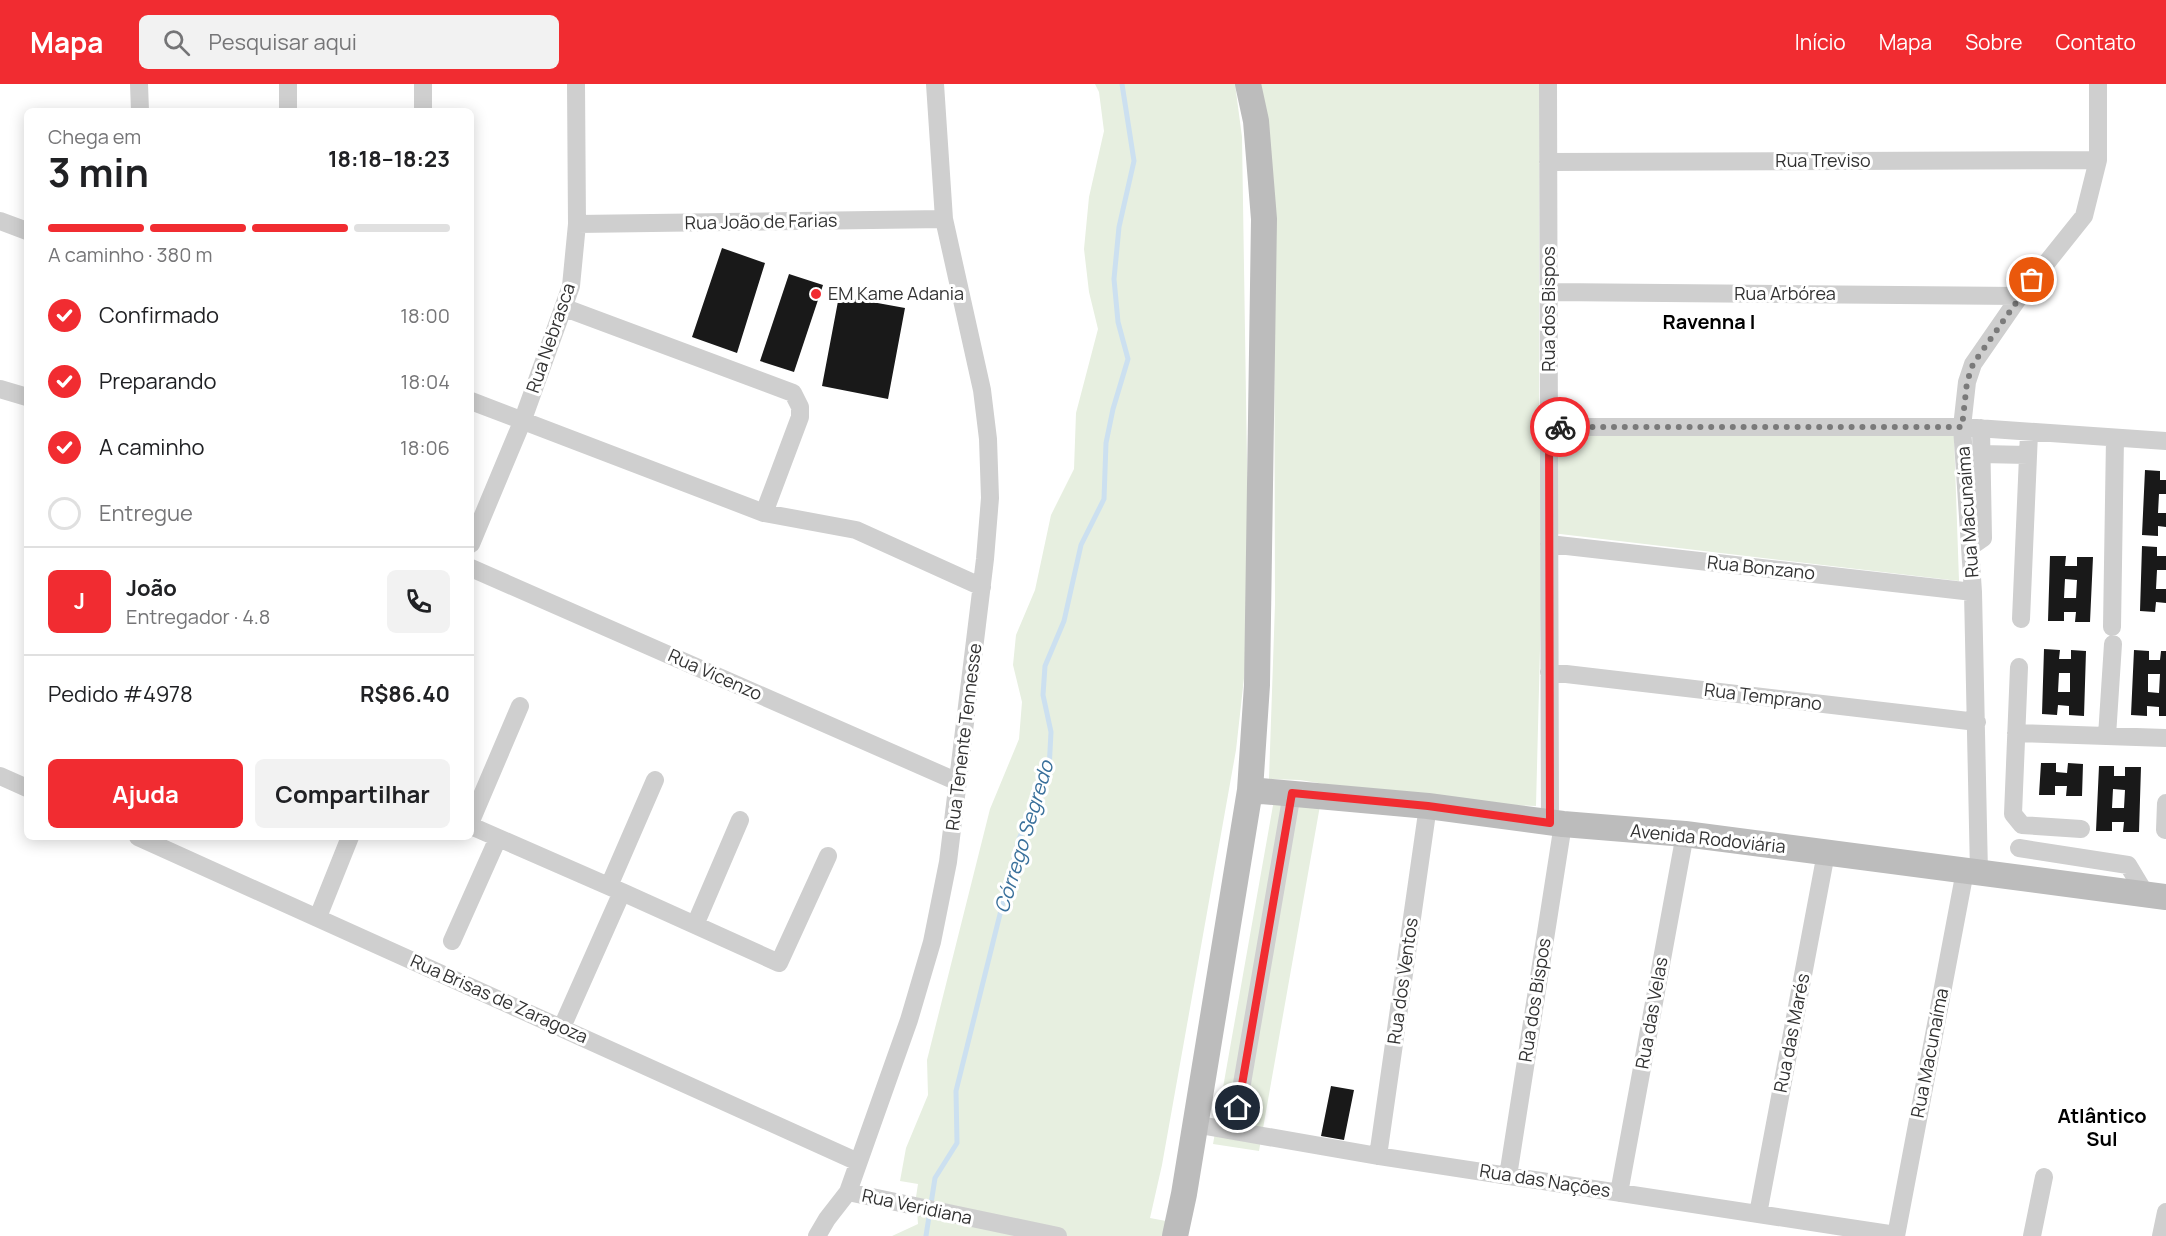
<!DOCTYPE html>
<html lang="pt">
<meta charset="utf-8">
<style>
:root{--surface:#fff;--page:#f2f2f2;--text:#202124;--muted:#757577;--line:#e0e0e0;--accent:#f12c31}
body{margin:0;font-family:Manrope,sans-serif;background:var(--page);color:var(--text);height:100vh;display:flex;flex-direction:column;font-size:22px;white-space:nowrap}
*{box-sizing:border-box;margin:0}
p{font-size:20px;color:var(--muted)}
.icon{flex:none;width:33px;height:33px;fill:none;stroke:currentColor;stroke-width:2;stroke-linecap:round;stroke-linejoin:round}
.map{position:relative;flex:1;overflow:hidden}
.details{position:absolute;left:24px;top:24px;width:450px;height:732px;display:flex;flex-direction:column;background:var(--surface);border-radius:9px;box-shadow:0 3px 15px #0003}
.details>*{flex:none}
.pin{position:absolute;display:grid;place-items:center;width:51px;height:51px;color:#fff;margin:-26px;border:3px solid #fff;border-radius:50%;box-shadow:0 2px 6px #0007}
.courier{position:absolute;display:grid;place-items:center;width:60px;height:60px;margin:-30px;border:4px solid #f12c31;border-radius:50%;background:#fff;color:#222;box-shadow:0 2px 8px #0007}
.headline em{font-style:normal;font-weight:700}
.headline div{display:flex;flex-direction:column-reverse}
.headline{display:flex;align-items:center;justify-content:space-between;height:102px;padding:0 24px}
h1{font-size:39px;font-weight:700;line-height:45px}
.bar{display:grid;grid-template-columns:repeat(4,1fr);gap:9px 6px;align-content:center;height:72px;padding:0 24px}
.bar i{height:8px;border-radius:4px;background:var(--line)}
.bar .current{background:var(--accent)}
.bar p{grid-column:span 4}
.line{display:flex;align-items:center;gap:15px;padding:0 24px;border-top:2px solid var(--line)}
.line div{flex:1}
.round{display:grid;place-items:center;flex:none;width:63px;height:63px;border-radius:9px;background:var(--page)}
ol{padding:0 24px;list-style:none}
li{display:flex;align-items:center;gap:18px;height:66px}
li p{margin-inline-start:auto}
li .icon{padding:6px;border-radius:50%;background:var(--accent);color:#fff;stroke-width:4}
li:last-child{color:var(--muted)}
li i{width:33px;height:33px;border:3px solid var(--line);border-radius:50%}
.action{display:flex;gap:12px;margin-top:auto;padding:12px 24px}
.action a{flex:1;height:69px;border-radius:9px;background:var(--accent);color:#fff;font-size:24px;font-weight:700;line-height:69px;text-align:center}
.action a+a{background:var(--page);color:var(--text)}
header{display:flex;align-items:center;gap:36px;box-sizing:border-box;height:84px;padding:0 30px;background:var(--accent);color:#fff}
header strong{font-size:28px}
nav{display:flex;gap:33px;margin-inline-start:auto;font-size:21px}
.search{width:420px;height:54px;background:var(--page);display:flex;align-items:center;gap:15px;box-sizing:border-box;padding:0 21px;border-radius:9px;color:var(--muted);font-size:22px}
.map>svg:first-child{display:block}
.green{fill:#e7efe0}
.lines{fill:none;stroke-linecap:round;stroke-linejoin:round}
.stream{stroke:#cce0f0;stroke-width:5}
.building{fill:#191919;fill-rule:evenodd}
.street{stroke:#cfcfcf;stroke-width:18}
.secondary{stroke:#bcbcbc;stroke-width:26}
.done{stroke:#7a7a7a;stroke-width:6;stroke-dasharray:0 10.8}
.route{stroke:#f12c31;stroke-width:8}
.poi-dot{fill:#f12c31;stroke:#fff;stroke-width:2}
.labels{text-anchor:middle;stroke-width:6;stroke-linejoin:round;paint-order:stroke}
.street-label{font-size:18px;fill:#323232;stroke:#fff}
.poi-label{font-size:18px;fill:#323232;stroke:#fff;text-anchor:start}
.neighbourhood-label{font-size:20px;font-weight:bold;fill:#000;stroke:#fff}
.water-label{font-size:20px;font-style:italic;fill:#39709b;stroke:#fff}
</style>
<header>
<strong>Mapa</strong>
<div class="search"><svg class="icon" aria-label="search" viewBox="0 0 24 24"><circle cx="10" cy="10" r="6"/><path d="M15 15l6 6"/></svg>Pesquisar aqui</div>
<nav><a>Início</a><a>Mapa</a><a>Sobre</a><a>Contato</a></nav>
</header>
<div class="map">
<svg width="2166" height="1152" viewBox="0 0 2166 1152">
<rect width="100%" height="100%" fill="#fff"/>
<path class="green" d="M 1095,0 L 1235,0 L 1242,53 L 1249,507 L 1245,585 L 1236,666 L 1162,1081 L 1150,1134 L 1166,1137 L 1162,1152 L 892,1152 L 918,1140 L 916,1113 L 918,1100 L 900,1097 L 906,1064 L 928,1011 L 927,976 L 990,725 L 1019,655 L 1022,618 L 1013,581 L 1016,551 L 1035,506 L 1051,431 L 1074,385 L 1076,329 L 1098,245 L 1089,208 L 1084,165 L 1089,113 L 1104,47 L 1099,8 Z
M 1258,0 L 1539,0 L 1539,351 L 1954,351 L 1959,497 L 1543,448 L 1536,722 L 1442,719 L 1300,696 L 1269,695 L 1275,520 L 1274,137 Z
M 1275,710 L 1321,716 L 1259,1067 L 1213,1060 Z"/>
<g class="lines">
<path class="stream" d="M 926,1152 L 935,1094 L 957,1059 L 956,1007 L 1007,802 L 1019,755 L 1049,686 L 1051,648 L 1043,611 L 1045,582 L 1064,537 L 1081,461 L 1104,415 L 1106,359 L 1113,325 L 1128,275 L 1118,238 L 1114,195 L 1119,143 L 1134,77 L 1122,0"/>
</g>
<path class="building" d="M 722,164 L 765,179 L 737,269 L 692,253 Z
M 789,190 L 823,201 L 794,288 L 760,277 Z
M 839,212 L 905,224 L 888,315 L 822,302 Z
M 2145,386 L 2160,387 L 2160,396 L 2166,396 L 2166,410 L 2159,410 L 2158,429 L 2166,429 L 2166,443 L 2158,442 L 2158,452 L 2142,451 Z
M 2142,462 L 2157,463 L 2157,472 L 2166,472 L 2166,486 L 2157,486 L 2156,505 L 2166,505 L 2166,519 L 2156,518 L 2155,528 L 2140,527 Z
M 2050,472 L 2066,472 L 2065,482 L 2077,482 L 2077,473 L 2093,473 L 2090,538 L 2075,538 L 2076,528 L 2064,528 L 2064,537 L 2048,537 ZM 2065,495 L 2077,496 L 2076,514 L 2064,514 Z
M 2044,565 L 2060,566 L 2059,575 L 2071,575 L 2071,566 L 2086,567 L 2084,632 L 2069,631 L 2069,622 L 2058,621 L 2057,631 L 2042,630 ZM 2059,589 L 2070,589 L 2070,608 L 2058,608 Z
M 2134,566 L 2149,567 L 2149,576 L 2160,576 L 2161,567 L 2166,567 L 2166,632 L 2159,632 L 2159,623 L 2147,622 L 2147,632 L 2131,631 ZM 2148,590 L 2160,590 L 2159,609 L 2148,608 Z
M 2041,679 L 2056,679 L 2056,688 L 2067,689 L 2068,679 L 2083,680 L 2082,712 L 2066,712 L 2067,702 L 2055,702 L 2055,711 L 2039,711 Z
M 2099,682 L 2114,682 L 2114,692 L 2125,692 L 2125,683 L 2141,683 L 2139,748 L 2123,748 L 2124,738 L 2112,738 L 2112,747 L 2096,747 ZM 2113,705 L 2125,706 L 2124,724 L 2112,724 Z
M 1331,1002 L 1354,1006 L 1344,1056 L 1321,1052 Z"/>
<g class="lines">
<path class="street" d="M 139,0 L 140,27
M 423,0 L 423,27
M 1548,0 L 1550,739
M 288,27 L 288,0
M 1548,78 L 2098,76
M 0,137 L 27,147
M 577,140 L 944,135
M 1550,208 L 2020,212
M 565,224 L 793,309 L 800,323 L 800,333 L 764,429
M 0,305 L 27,313
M 471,317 L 764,429 L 856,446 L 982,503
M 1549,343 L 1962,343 L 2166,357
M 1981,370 L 2028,371
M 471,460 L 522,338 L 571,202 L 577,140 L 576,0
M 1549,460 L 1973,508
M 1970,463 L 1983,454 L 1981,344
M 471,484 L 958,698
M 2021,535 L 2029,349
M 2112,543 L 2115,354
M 2019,583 L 2013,730 L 2022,741 L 2081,745
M 1549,588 L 1977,638
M 2016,649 L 2166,654
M 2107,652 L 2113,560
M 0,692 L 27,704
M 471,737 L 520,622
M 471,742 L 622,808
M 2165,746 L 2166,719
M 138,753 L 858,1078
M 2019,764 L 2128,781 L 2146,811
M 1979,789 L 1973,508 L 1962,343 L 1967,298 L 1973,280 L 2020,212 L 2084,132 L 2098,76 L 2098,0
M 609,802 L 655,696
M 318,833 L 350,753
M 695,841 L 740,736
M 452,857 L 498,754
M 562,943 L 622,808 L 779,879 L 828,772
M 1194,1040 L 1378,1072 L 1896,1151
M 1234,1046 L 1292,709
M 1378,1072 L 1428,722
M 1508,1092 L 1563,740
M 848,1108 L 1058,1152
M 1619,1109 L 1685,750
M 1758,1130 L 1826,769
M 817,1152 L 827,1135 L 848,1108 L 909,936 L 932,858 L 948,778 L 985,475 L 990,414 L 988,355 L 982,306 L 944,135 L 935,0
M 1896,1152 L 1965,787
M 2032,1152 L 2044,1093
M 2161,1152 L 2166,1128"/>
<path class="secondary" d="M 1250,706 L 1428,722 L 1563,740 L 1685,750 L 2166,813
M 1175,1152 L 1184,1110 L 1250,706 L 1257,601 L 1264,135 L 1256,37 L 1248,0"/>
</g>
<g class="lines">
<path class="done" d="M 1560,343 L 1962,343 L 1967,298 L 1973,280 L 2032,196"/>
<path class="route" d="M 1238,1024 L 1292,709 L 1428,722 L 1550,739 L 1549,343 L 1560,343"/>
</g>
<circle class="poi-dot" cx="816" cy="210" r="6"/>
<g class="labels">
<g class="street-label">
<text x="1823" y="83">Rua Treviso</text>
<text transform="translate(761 138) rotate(-1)" y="6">Rua João de Farias</text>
<text x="1785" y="216">Rua Arbórea</text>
<text transform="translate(1549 225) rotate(-90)" y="6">Rua dos Bispos</text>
<text transform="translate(551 254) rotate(-71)" y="6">Rua Nebrasca</text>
<text transform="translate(1968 428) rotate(-94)" y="6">Rua Macunaíma</text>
<text transform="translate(1761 484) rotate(6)" y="6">Rua Bonzano</text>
<text transform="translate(715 591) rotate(24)" y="6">Rua Vicenzo</text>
<text transform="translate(1763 613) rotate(7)" y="6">Rua Temprano</text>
<text transform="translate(964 653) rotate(-83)" y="6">Rua Tenente Tennesse</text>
<text transform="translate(1708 755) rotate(6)" y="6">Avenida Rodoviária</text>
<text transform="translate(1403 897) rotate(-82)" y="6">Rua dos Ventos</text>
<text transform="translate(499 915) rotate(24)" y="6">Rua Brisas de Zaragoza</text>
<text transform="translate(1535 916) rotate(-81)" y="6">Rua dos Bispos</text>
<text transform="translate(1652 929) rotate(-80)" y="6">Rua das Velas</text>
<text transform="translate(1792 949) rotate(-79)" y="6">Rua das Marés</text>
<text transform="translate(1930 969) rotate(-79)" y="6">Rua Macunaíma</text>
<text transform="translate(1545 1097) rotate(9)" y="6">Rua das Nações</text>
<text transform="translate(917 1123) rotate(12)" y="6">Rua Veridiana</text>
</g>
<g class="poi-label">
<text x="828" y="216">EM Kame Adania</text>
</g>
<g class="neighbourhood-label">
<text x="1709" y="245">Ravenna I</text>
<text x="2102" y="1039">Atlântico<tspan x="2102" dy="23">Sul</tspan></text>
</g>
<g class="water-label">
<text transform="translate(1024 753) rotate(-73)" y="7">Córrego Segredo</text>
</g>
</g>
</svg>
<div class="pin" style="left:2032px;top:196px;background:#ea580c"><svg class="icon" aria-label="bag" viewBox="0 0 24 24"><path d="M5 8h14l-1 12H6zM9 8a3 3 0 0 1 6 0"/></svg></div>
<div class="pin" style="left:1238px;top:1024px;background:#1f2937"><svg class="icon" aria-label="home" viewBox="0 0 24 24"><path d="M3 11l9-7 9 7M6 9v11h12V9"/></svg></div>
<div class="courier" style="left:1560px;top:343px"><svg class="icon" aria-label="bike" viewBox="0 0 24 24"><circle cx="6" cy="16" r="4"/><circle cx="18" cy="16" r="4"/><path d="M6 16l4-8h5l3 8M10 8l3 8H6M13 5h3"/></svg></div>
<section class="details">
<div class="headline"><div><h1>3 min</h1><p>Chega em</p></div><em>18:18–18:23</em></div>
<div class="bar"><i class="current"></i><i class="current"></i><i class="current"></i><i></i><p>A caminho · 380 m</p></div>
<ol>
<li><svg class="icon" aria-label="check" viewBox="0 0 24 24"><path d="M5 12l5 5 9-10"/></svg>Confirmado<p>18:00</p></li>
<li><svg class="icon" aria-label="check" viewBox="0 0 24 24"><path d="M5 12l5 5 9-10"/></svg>Preparando<p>18:04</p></li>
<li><svg class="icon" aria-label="check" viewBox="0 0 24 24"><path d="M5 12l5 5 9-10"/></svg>A caminho<p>18:06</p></li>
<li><i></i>Entregue</li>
</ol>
<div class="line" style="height:108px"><b class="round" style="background:var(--accent);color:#fff">J</b><div><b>João</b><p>Entregador · 4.8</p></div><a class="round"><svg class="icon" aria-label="phone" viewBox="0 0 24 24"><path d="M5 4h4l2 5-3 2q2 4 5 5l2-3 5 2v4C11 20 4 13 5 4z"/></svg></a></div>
<div class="line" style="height:78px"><div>Pedido #4978</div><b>R$86.40</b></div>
<div class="action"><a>Ajuda</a><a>Compartilhar</a></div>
</section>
</div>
